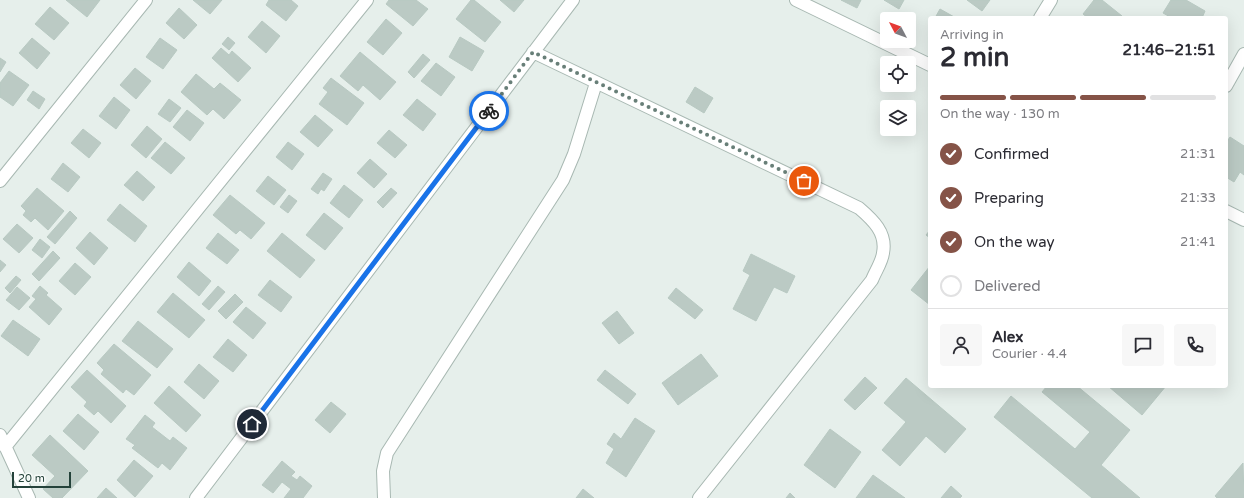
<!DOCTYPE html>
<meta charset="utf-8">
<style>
:root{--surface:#fff;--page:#f7f7f7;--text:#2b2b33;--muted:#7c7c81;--line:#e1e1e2;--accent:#855347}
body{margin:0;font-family:"Varela Round",sans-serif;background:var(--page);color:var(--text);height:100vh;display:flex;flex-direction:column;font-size:15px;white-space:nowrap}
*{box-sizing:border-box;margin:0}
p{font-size:13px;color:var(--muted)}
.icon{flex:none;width:22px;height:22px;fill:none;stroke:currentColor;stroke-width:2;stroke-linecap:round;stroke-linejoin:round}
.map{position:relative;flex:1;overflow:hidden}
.panel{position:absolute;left:928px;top:16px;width:300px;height:372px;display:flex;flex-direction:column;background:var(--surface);border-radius:4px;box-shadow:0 4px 16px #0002}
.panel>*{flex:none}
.needle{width:26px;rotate:311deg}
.buttons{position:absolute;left:880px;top:12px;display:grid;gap:8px}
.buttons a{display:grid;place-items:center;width:36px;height:36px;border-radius:4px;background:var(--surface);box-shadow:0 4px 16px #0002;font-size:20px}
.scale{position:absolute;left:12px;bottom:10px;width:59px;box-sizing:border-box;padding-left:4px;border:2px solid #24423a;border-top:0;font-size:11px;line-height:14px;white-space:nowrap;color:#24423a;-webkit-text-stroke:3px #f7fbf9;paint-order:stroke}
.pin{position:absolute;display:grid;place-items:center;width:34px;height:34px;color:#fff;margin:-17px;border:2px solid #fff;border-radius:50%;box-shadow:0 1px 4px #0007}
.courier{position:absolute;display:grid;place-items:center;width:40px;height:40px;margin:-20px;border:3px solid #1a73e8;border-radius:50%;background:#fff;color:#222;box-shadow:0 1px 5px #0007}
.head em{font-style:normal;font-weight:800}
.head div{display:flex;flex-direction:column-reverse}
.head{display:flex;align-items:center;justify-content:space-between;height:68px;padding:0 12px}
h1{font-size:26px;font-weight:800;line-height:30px}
.bar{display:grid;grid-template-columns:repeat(4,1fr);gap:6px 4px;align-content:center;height:48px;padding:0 12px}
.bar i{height:5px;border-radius:3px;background:var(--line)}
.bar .on{background:var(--accent)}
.bar p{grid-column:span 4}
.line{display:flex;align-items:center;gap:10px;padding:0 12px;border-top:1px solid var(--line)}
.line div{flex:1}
.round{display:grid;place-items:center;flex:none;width:42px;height:42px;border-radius:4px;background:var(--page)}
ol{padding:0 12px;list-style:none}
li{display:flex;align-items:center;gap:12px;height:44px}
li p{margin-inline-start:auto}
li .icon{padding:4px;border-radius:50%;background:var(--accent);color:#fff;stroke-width:4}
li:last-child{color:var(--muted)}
li i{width:22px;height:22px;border:2px solid var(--line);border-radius:50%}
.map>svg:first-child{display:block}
.building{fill:#bbcac4;stroke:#b8c9c2}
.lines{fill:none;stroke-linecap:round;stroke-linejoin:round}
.minor-casing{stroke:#a8b8b2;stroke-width:14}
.minor{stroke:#fff;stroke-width:12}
.done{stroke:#687f78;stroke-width:4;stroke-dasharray:0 7.2}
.route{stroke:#1a73e8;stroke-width:5}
</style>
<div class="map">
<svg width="1244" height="498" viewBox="0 0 1244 498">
<rect width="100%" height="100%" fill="#e6efeb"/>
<path class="building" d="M 66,0 L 100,0 L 87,17 Z
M 193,0 L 222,0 L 210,14 Z
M 269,0 L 291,0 L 298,6 L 286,21 L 266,5 Z
M 389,0 L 416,0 L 428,9 L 413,26 L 386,4 Z
M 471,0 L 474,0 L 501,22 L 485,42 L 456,19 Z
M 500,0 L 524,0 L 514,12 Z
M 841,0 L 861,0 L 857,8 Z
M 884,0 L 904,0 L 899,9 Z
M 967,0 L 990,0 L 982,11 Z
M 1094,0 L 1102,0 L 1122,16 L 1120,18 L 1088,18 L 1083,14 Z
M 1171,0 L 1186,0 L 1205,11 L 1202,18 L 1172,18 L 1163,13 Z
M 50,7 L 69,23 L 54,40 L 35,24 Z
M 179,8 L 197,25 L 184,39 L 166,23 Z
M 940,9 L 956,18 L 935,18 Z
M 386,19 L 402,33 L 383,55 L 367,42 Z
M 262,21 L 280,36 L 266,53 L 248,37 Z
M 228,37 L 235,43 L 229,50 L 222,44 Z
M 460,37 L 484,51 L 472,71 L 449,57 Z
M 32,38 L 50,53 L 37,69 L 19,53 Z
M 160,38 L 177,50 L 163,69 L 146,57 Z
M 221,48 L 229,55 L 232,51 L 251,68 L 238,82 L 212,58 Z
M 360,52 L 396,82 L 380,100 L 363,85 L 358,91 L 340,76 Z
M 423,54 L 430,60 L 414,78 L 408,72 Z
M 0,58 L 6,62 L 0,72 Z
M 436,63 L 455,77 L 441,96 L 421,81 Z
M 135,68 L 151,81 L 136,99 L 120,85 Z
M 9,71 L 29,85 L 13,106 L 0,97 L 0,83 Z
M 196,74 L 214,89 L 220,83 L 241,100 L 224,119 L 213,109 L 207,115 L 181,92 Z
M 331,78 L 364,103 L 347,125 L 319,104 L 328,92 L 323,88 Z
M 695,87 L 713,98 L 704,113 L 686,102 Z
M 33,91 L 45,99 L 39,109 L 27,100 Z
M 114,97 L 130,110 L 116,129 L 99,116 Z
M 169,99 L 181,108 L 170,122 L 158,114 Z
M 417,99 L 436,114 L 423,131 L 403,115 Z
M 187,110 L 204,123 L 190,141 L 173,127 Z
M 315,115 L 333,130 L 318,147 L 300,132 Z
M 147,126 L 162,139 L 146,158 L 131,145 Z
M 83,129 L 101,143 L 89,158 L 71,143 Z
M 389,130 L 407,145 L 395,158 L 377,143 Z
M 1230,137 L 1244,146 L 1244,175 L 1240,172 L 1234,182 L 1226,177 L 1226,143 Z
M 165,142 L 185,158 L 171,174 L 151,158 Z
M 288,142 L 304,154 L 292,170 L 276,157 Z
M 370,159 L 387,174 L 374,188 L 357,173 Z
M 63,163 L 80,177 L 68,192 L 51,179 Z
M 137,171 L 155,187 L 143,201 L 124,185 Z
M 323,173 L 332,179 L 324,191 L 321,189 L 318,194 L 311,189 Z
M 268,176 L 286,190 L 274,205 L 256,191 Z
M 344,185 L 363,200 L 349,218 L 330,203 Z
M 37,188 L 64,211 L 48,230 L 35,218 L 31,222 L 23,215 L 26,211 L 21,206 Z
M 391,188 L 397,193 L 383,208 L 377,202 Z
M 230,195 L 265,223 L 251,239 L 240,230 L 236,234 L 213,215 Z
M 289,195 L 297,201 L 288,213 L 280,207 Z
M 120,204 L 147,226 L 135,242 L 107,220 Z
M 70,211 L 77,218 L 55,244 L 47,237 Z
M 324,213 L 343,228 L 325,250 L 306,235 Z
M 17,224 L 33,238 L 19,253 L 3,239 Z
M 930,230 L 930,238 L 926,235 Z
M 90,232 L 108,248 L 94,265 L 76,248 Z
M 218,233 L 239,250 L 227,264 L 206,248 Z
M 282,233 L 315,260 L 300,278 L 267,251 Z
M 40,239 L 50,247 L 42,258 L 32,250 Z
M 53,251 L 60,258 L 39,281 L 32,274 Z
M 751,254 L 795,276 L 787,293 L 774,287 L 756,321 L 733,309 L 750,275 L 743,271 Z
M 0,260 L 6,265 L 0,272 Z
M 189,262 L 211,281 L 199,296 L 177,277 Z
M 75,263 L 91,277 L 75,295 L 59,281 Z
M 930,266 L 930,305 L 911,290 Z
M 16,276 L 21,280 L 10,293 L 5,288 Z
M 270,280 L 292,297 L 281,312 L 258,295 Z
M 40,286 L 48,293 L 46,295 L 62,309 L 49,325 L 29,307 L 36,299 L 32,296 Z
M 218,286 L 225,292 L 209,310 L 202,304 Z
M 17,287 L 30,298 L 19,310 L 6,300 Z
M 676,288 L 703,310 L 695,319 L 668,298 Z
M 173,293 L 205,320 L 189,338 L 157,312 Z
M 235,294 L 243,302 L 226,319 L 218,311 Z
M 246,307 L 266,323 L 253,339 L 233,322 Z
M 617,311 L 634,333 L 619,344 L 602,323 Z
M 13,320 L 40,339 L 28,356 L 1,336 Z
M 138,321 L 173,349 L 157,368 L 122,341 Z
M 228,339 L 247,355 L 233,372 L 213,357 Z
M 114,344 L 151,375 L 134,395 L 126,389 L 123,393 L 101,374 L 104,370 L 97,363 Z
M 701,354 L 718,376 L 678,405 L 662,383 Z
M 199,364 L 219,381 L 204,399 L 184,382 Z
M 87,370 L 126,406 L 111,423 L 98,411 L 94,415 L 84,406 L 87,402 L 71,387 Z
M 605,370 L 636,394 L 628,404 L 597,380 Z
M 865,377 L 877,388 L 855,410 L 844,400 Z
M 906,378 L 966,429 L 945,453 L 926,436 L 900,466 L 882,450 L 906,422 L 884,403 Z
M 169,386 L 201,415 L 186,432 L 154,403 Z
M 1047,386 L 1077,386 L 1130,430 L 1101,465 L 1140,498 L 1092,498 L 994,417 L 1011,396 L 1075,449 L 1090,432 L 1042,392 Z
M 1108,386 L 1166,386 L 1142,415 Z
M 331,402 L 346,414 L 330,433 L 315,420 Z
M 78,414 L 99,432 L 84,450 L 63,431 Z
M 145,415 L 155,423 L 152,427 L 170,441 L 173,437 L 187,448 L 170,470 L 162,463 L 158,468 L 132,448 L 135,445 L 126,439 Z
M 635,418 L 655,431 L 626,477 L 606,463 L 614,449 L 607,444 L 614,433 L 621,439 Z
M 830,429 L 861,452 L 835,488 L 804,465 Z
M 50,435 L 88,471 L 62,498 L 53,498 L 43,489 L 55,476 L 32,455 Z
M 134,460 L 153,476 L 135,497 L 117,480 Z
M 282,461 L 295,472 L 291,476 L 297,480 L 300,476 L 312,486 L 303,498 L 284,498 L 291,489 L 282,482 L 273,493 L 262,485 Z
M 1243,463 L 1244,498 L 1217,498 L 1215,496 Z
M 873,475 L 905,498 L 856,498 Z
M 951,486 L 962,496 L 960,498 L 941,498 Z
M 106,488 L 117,498 L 97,498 Z
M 583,489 L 594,498 L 576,498 Z
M 790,493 L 795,498 L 786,498 Z"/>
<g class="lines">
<g class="minor-casing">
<path id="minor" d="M 796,0 L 930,65
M 1040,18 L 1051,0
M 533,52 L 859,208 C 873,220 887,233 883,253 C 882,262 875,272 872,280 L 699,498
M 1226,86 L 1244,54
M 0,181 L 146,0
M 1226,211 L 1244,220
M 0,435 L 29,498
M 5,447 L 367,0
M 196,498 L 573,0
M 384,498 L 383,471 L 387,453 L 563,180 L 574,154 L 596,83"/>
</g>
<use href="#minor" class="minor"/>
</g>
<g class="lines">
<path class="done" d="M 489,111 L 533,52 L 804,181"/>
<path class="route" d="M 252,424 L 489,111"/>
</g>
</svg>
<div class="buttons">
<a><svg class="needle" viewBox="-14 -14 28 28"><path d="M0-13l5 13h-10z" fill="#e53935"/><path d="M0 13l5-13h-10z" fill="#7c7c81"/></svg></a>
<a><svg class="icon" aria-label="locate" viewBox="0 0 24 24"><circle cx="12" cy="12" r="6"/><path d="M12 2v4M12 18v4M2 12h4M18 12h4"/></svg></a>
<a><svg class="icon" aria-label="layers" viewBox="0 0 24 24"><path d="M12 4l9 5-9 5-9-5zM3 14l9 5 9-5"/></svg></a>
</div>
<div class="scale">20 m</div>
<div class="pin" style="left:804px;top:181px;background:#ea580c"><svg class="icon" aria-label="bag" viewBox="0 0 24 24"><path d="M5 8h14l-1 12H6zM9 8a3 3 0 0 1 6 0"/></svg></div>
<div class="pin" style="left:252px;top:424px;background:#1f2937"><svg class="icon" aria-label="home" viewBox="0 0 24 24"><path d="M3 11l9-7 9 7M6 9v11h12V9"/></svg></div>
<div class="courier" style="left:489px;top:111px"><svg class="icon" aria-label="bike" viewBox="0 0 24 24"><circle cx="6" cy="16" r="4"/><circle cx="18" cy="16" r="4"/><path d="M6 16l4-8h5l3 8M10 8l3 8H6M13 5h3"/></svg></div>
<section class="panel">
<div class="head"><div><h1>2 min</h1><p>Arriving in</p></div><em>21:46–21:51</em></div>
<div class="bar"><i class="on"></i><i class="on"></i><i class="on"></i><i></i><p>On the way · 130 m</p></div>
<ol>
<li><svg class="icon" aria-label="check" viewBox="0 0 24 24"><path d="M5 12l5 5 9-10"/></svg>Confirmed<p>21:31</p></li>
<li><svg class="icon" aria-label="check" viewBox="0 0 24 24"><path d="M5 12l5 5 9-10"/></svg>Preparing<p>21:33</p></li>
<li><svg class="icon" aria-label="check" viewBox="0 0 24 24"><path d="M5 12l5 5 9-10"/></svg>On the way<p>21:41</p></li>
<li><i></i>Delivered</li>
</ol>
<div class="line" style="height:72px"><a class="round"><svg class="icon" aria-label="person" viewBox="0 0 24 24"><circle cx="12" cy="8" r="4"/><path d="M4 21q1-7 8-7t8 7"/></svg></a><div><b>Alex</b><p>Courier · 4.4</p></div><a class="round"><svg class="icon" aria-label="chat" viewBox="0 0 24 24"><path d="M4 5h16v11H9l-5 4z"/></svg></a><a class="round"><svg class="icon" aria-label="phone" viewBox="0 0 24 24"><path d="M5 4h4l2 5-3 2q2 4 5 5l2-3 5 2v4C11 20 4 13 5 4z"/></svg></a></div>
</section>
</div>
